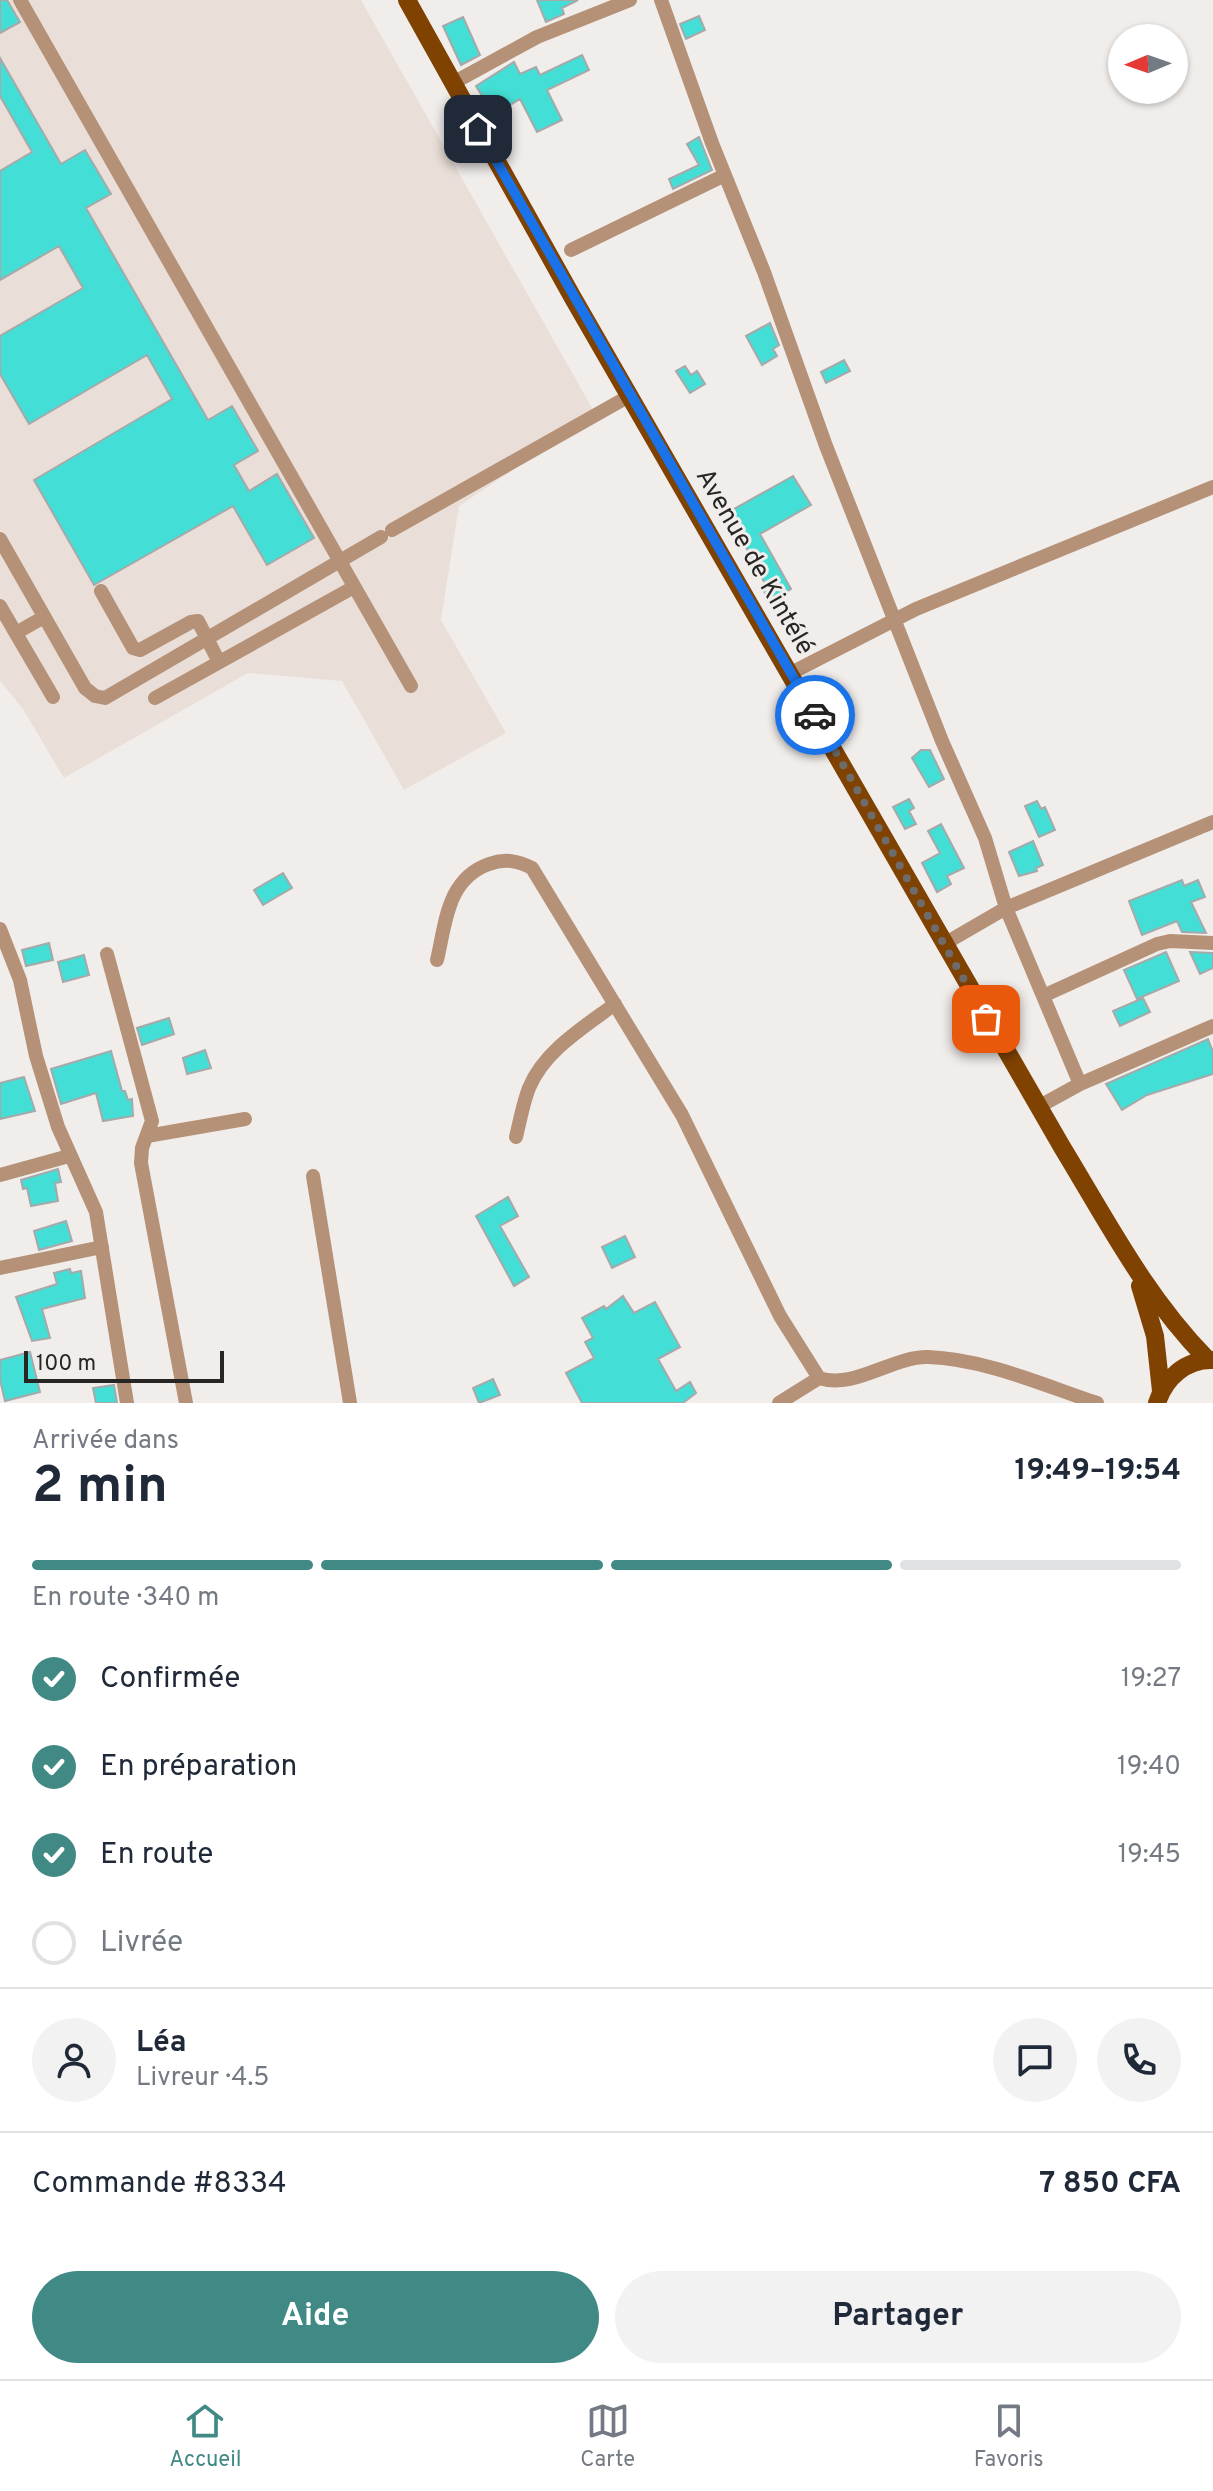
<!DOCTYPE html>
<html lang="fr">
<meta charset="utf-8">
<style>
:root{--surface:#fff;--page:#f2f2f3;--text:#1f2937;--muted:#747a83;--line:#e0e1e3;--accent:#418984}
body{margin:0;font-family:Overpass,sans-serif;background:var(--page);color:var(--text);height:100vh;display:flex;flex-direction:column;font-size:30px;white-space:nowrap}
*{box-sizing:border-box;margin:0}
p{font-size:26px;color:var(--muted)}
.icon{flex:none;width:44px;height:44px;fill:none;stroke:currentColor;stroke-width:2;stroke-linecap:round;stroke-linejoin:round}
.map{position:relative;height:1403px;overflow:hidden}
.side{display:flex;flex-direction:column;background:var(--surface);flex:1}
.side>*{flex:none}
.needle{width:52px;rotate:268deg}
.tools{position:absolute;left:1108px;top:24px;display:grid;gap:16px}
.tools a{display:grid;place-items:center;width:80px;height:80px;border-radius:50%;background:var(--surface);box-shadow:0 2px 6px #0004;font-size:40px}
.scale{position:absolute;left:24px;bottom:20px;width:200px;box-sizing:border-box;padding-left:8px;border:4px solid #272625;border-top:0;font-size:22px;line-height:28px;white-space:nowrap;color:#272625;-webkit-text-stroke:6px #f1edeb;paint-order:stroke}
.pin{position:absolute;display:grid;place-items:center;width:68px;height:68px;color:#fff;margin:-34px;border-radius:16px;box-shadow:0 4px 12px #0006}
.courier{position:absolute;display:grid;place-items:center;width:80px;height:80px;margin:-40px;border:6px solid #1a73e8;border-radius:50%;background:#fff;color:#222;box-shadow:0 2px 10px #0007}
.head em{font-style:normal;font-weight:700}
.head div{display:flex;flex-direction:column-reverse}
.head{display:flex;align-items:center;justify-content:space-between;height:136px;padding:0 32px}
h1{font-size:52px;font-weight:700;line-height:60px}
.bar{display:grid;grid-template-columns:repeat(4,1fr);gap:12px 8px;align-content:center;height:96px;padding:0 32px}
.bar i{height:10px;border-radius:6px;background:var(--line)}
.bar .selected{background:var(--accent)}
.bar p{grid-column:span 4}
.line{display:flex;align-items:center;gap:20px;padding:0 32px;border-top:2px solid var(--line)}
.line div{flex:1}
.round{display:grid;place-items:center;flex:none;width:84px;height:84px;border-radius:42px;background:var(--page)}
ol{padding:0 32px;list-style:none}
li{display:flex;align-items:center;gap:24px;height:88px}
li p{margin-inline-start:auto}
li .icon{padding:8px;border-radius:50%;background:var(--accent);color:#fff;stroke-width:4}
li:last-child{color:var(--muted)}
li i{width:44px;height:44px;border:4px solid var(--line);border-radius:50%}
.cta{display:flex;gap:16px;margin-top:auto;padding:16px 32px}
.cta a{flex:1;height:92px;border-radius:48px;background:var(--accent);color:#fff;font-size:32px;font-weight:700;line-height:92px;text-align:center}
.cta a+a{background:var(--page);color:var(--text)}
.menu{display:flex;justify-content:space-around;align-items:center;height:112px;border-top:2px solid var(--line);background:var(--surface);font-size:22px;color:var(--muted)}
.menu a{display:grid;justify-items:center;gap:4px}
.menu .selected{color:var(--accent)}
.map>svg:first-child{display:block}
.built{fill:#e9dfd8}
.building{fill:#43dfd6;stroke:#a5a9a9;stroke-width:2}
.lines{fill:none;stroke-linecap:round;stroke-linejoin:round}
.minor{stroke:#b59177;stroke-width:14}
.major{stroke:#804200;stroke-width:18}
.done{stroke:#6e6c6a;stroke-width:8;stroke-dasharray:0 14.4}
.route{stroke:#1a73e8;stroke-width:10}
.labels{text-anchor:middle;stroke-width:6;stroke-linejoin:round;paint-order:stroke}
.street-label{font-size:26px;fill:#272625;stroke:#f1edeb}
</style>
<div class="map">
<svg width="1213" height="1403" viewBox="0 0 1213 1403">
<rect width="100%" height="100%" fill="#f1edeb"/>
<path class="built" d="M 0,0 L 361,0 L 596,415 L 459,506 L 441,620 L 506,733 L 404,790 L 342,681 L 248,673 L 64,778 L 23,709 L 0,681 Z"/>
<path class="building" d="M 0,0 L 7,0 L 20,22 L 0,33 Z
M 537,0 L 578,0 L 562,8 L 564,14 L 546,22 Z
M 699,16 L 705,30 L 686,39 L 680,24 Z
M 463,17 L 480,55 L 461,65 L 443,26 Z
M 582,55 L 589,70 L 547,90 L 562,120 L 537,132 L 520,99 L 494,115 L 476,86 L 514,62 L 520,74 L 536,67 L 540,75 Z
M 0,58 L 61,164 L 85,150 L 111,194 L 86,208 L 208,420 L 232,406 L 258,451 L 234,465 L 249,491 L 277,474 L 314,538 L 267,565 L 233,506 L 94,585 L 34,480 L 172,399 L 147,355 L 29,424 L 0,374 L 0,336 L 83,288 L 59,246 L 0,280 L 0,171 L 32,152 L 0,96 Z
M 699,137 L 712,170 L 673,189 L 669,179 L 699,165 L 687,144 Z
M 770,323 L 779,345 L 773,349 L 777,356 L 762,365 L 746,336 Z
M 844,360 L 850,371 L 826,383 L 821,372 Z
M 685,366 L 691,375 L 697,371 L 705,384 L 690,393 L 676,371 Z
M 793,476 L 811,505 L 760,534 L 791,589 L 770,602 L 761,586 L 765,584 L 737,530 L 725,514 Z
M 921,750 L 930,750 L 944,779 L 929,787 L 912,758 Z
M 909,799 L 914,808 L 909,811 L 916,824 L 905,829 L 893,807 Z
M 1037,801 L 1041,809 L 1045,807 L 1055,830 L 1039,837 L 1025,806 Z
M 941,824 L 964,868 L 947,876 L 951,884 L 937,892 L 922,863 L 940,853 L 928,831 Z
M 1033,841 L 1043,865 L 1036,868 L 1037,871 L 1019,876 L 1009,852 Z
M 283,873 L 292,888 L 263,905 L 254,890 Z
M 1182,880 L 1184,886 L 1198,880 L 1205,897 L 1191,902 L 1206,933 L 1182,932 L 1177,921 L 1142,935 L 1129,901 Z
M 49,943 L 53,960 L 26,966 L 22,950 Z
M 1166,952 L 1179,981 L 1137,999 L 1124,970 Z
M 1190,952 L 1213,953 L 1213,968 L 1200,974 Z
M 84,955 L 89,975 L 63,982 L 58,962 Z
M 1143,998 L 1150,1012 L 1120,1026 L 1113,1011 Z
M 169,1018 L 174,1034 L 142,1045 L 137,1028 Z
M 1208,1039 L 1213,1052 L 1213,1074 L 1147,1095 L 1122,1110 L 1106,1084 Z
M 205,1050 L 211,1068 L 187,1074 L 183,1058 Z
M 111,1051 L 122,1091 L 125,1091 L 128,1100 L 132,1099 L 133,1116 L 103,1121 L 96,1093 L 61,1104 L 51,1069 Z
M 24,1077 L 35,1111 L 0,1119 L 0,1083 Z
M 58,1169 L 61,1182 L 55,1183 L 58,1201 L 31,1206 L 27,1188 L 23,1189 L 21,1180 Z
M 508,1197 L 518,1216 L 500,1226 L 529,1277 L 514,1286 L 476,1216 Z
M 66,1221 L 72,1241 L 39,1250 L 34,1231 Z
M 625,1236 L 635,1257 L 612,1268 L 602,1247 Z
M 70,1269 L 71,1273 L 81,1271 L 85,1298 L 42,1309 L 50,1338 L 32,1341 L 16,1297 L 57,1284 L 54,1273 Z
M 623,1296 L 634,1313 L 655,1302 L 680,1347 L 658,1359 L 676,1391 L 690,1382 L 696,1393 L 683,1403 L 582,1403 L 566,1373 L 594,1358 L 585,1342 L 593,1338 L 582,1318 L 604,1306 L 606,1309 Z
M 30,1352 L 40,1392 L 5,1401 L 0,1380 L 0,1360 Z
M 493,1379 L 500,1395 L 479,1403 L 473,1388 Z
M 114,1385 L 117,1403 L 96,1403 L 93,1388 Z"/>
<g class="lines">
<path class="minor" d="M 20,0 L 411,686
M 661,0 L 712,143 L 764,272 L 826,446 L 942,741 L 985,838 L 1006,908 L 944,944
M 453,83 L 537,37 L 630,0
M 571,250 L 725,175
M 392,530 L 631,395
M 0,539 L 85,688 L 95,696 L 105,698 L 381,537
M 101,591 L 133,648 L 140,650 L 191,622 L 198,621 L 219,662
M 0,606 L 53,697
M 16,633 L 44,617
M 791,673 L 916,609 L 1213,487
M 155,698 L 354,587
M 0,929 L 20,980 L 36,1056 L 58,1127 L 96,1212 L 127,1403
M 107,954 L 152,1121 L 142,1148 L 141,1163 L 186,1403
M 437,960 C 446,922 447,879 489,864 C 505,858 518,861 532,868 L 682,1115 L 780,1316 L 819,1378 C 854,1390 893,1356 928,1357 C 985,1359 1043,1385 1097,1403
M 1043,996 L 1157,944 L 1170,941 L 1213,943
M 1080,1084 L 1006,908 L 1213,822
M 1038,1107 L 1080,1084 L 1213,1026
M 147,1136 L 245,1119
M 516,1137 C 520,1121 523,1103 529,1088 C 544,1051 584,1027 615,1004
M 0,1175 L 69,1156
M 313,1176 L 350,1403
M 0,1268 L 102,1247
M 779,1403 L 819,1378"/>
<path class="major" d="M 407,0 L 573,298 L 1062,1147 C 1107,1221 1146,1297 1207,1359
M 1140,1286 L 1155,1336 L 1161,1391
M 1157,1403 C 1165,1378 1186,1359 1213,1360"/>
</g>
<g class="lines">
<path class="done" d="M 815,715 L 986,1019"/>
<path class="route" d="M 478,129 L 815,715"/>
</g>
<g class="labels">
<g class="street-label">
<text transform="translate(756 561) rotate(60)" y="9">Avenue de Kintélé</text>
</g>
</g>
</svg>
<div class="tools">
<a><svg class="needle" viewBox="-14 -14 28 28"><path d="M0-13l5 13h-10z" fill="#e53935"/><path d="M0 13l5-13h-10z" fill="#747a83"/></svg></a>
</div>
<div class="scale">100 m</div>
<div class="pin" style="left:986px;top:1019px;background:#ea580c"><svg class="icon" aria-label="bag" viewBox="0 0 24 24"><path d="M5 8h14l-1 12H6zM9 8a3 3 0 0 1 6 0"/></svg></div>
<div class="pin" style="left:478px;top:129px;background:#1f2937"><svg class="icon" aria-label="home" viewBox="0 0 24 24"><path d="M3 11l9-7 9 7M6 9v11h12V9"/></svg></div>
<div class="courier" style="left:815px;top:715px"><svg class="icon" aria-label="car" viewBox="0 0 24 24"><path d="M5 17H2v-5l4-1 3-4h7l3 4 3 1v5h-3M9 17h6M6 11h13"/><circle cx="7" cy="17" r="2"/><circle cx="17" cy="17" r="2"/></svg></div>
</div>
<section class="side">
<div class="head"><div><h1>2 min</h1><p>Arrivée dans</p></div><em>19:49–19:54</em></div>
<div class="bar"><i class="selected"></i><i class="selected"></i><i class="selected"></i><i></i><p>En route · 340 m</p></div>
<ol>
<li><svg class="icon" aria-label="check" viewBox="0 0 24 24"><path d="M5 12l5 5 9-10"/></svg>Confirmée<p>19:27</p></li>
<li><svg class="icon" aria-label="check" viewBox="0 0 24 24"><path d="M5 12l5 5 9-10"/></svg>En préparation<p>19:40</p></li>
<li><svg class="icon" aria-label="check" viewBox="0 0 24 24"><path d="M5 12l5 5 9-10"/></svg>En route<p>19:45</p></li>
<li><i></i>Livrée</li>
</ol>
<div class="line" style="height:144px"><a class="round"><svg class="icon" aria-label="person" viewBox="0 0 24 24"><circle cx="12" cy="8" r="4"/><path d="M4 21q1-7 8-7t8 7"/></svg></a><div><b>Léa</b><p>Livreur · 4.5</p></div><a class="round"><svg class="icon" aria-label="chat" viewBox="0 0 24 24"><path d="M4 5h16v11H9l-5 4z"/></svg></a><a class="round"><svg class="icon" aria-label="phone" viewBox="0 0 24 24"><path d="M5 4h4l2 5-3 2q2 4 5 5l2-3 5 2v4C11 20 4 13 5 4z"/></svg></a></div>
<div class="line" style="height:104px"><div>Commande #8334</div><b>7 850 CFA</b></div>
<div class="cta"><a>Aide</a><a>Partager</a></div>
</section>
<nav class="menu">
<a class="selected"><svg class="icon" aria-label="home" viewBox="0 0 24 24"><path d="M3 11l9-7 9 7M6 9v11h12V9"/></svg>Accueil</a>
<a><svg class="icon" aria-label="map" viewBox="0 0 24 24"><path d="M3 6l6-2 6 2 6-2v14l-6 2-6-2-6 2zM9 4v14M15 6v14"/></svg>Carte</a>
<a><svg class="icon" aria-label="saved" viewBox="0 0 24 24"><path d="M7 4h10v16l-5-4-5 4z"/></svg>Favoris</a>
</nav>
